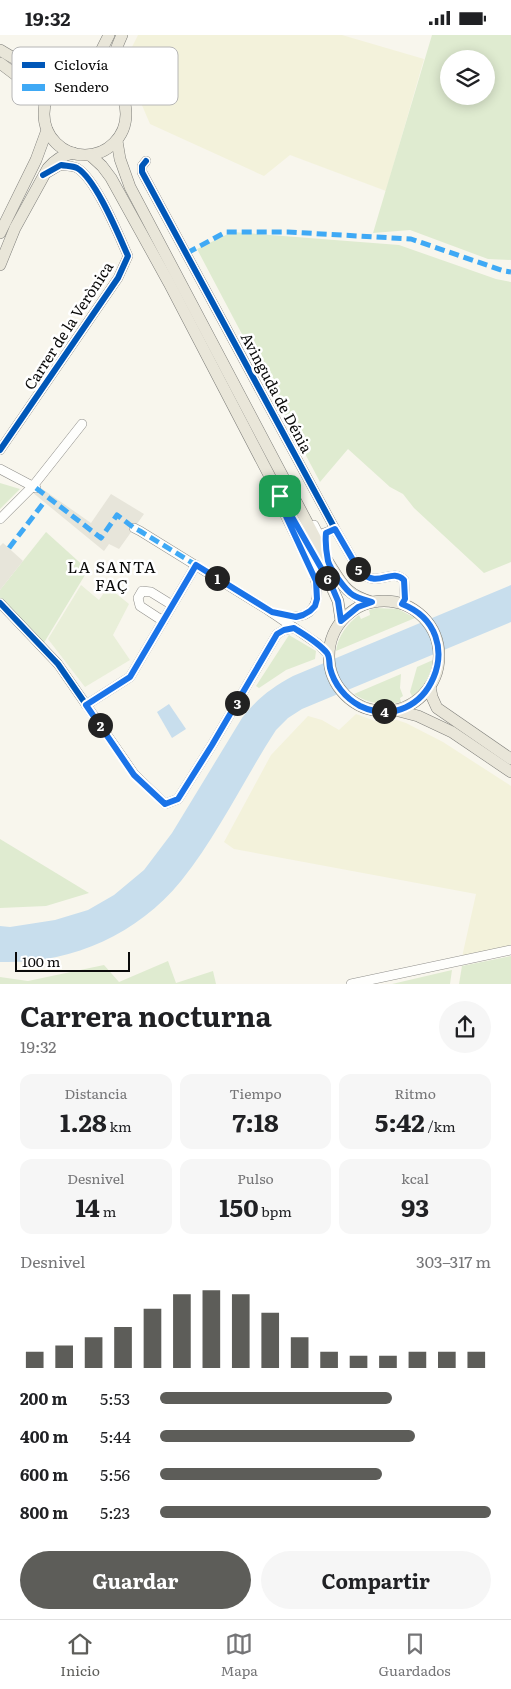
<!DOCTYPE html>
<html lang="es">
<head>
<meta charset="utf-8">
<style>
	body { margin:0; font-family:Literata,serif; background:#f6f6f6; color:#202124; height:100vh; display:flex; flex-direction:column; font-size:19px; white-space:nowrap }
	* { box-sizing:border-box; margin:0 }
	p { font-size:16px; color:#757577 }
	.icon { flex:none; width:28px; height:28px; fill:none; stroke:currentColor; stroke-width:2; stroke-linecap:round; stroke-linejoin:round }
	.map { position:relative; height:949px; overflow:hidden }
	.side { display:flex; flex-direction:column; background:#fff; flex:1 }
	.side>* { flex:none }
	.buttons { position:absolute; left:440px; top:15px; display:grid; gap:10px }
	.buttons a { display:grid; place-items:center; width:55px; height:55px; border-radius:50%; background:#fff; box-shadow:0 2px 12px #0003; font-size:25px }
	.scale { position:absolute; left:15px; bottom:12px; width:115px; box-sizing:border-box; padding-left:5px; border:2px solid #0a0a0a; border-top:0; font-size:14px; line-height:18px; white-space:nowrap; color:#0a0a0a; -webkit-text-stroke:4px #fff; paint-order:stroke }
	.pin { position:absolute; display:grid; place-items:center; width:42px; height:42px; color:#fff; margin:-21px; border-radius:10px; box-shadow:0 2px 8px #0006 }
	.km { position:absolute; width:25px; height:25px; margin:-12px; border-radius:50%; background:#222; color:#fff; font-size:14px; line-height:25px; text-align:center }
	.round { display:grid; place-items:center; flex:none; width:52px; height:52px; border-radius:26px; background:#f6f6f6 }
	.headline { display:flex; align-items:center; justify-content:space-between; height:85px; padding:0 20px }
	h1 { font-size:28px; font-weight:700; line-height:38px }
	.figures { display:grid; grid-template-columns:repeat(3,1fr); gap:8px; height:85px; padding:5px 20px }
	.figures div { display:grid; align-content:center; border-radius:12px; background:#f6f6f6; text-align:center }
	.figures b { font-size:25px; font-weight:700 }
	.figures small { font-size:14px; font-weight:400 }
	.figures p { font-size:14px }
	.chart { height:140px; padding:10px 20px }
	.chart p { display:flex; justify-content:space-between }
	.chart svg { width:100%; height:90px; margin-top:5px; stroke:#5d5d59; stroke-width:6 }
	.action { display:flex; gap:10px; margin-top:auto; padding:10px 20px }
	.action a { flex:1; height:58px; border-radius:30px; background:#5d5d59; color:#fff; font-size:20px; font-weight:700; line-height:58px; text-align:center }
	.action a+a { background:#f6f6f6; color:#202124 }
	ul { padding:0 20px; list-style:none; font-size:16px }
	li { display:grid; grid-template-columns:80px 60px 1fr; align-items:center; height:38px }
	li i { height:12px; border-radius:6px; background:#5d5d59 }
	.status { display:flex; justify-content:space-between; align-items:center; height:35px; padding:0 25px; background:#fff; direction:ltr }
	.status svg { height:14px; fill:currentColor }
	.tab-bar { display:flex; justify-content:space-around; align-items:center; height:70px; border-top:1px solid #e0e0e0; background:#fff; font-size:14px; color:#757577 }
	.tab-bar a { display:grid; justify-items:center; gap:2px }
	.tab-bar .selected { color:#5d5d59 }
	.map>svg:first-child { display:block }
	.farmland { fill:#f3f2db }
	.green { fill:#dfebd0; fill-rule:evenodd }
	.pitch { fill:#e9efd9 }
	.plaza { fill:#e7e5da }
	.water { fill:#c8deed }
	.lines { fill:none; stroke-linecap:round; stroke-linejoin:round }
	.minor-casing { stroke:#91908c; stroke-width:10 }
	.major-casing { stroke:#7e7e7a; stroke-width:12 }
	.minor { stroke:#fefefc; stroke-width:9 }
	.major { stroke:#e9e6d9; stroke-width:11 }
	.quiet { stroke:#3fa9f5; stroke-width:5; stroke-dasharray:10 5; stroke-linecap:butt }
	.cycleway-casing { stroke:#fff; stroke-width:9 }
	.cycleway { stroke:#0057b8; stroke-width:6 }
	.route-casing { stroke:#fff; stroke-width:10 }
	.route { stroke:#1a73e8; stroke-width:6 }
	.labels { text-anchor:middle; stroke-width:5; stroke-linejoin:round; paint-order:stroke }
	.street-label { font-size:15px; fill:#0a0a0a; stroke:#fff }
	.neighbourhood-label { font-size:16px; letter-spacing:1px; fill:#0a0a0a; stroke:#fff }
	.key { fill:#fff; stroke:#b6b6b6; stroke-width:1 }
	.key-label { font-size:14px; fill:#0a0a0a }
</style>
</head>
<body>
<div class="status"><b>19:32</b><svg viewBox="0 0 49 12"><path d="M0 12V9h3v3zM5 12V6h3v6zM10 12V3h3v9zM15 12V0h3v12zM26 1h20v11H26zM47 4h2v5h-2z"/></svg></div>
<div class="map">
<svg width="511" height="949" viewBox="0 0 511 949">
	<rect width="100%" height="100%" fill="#f8f6ed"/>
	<g class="farmland">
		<polygon points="138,0 342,0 424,24 386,156 290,120 264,141 150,89 124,28"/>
		<polygon points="356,679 378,687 397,685 406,688 443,707 511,751 511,911 462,922 476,859 234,814 224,807 271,720 308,681 322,685 339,695"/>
	</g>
	<g class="green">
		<path d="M432,0H511V225L488,224L410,195L373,198ZM449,24H486V61H449Z"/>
		<polygon points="232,197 399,210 496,244 511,247 511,527 484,538 414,473 403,459 390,452 348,414 320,447 197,214"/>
		<polygon points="0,448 20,454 0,474"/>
		<polygon points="46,497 88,535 42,611 0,568 0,555"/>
		<path d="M376,573L398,574L415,583L336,616C338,601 347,589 359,580L361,584L370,580L369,575Z"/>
		<polygon points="289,600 316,616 315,624 286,635 259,653 256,651"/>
		<path d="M433,625C431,640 425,652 412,661L410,657L417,632Z"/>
		<path d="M401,639L400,653L403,661L400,663L401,667C384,671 369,669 354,659Z"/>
		<polygon points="0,804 89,858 46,871 0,873"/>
		<polygon points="511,921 511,949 459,949 462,931"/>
		<polygon points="168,926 176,948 213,936 216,949 0,949 0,942 28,946 104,930 119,947"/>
		<polygon points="452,935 450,949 392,949"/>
	</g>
	<polygon class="pitch" points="81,550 99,565 108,552 129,569 113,600 130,625 85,652 48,604"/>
	<g class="plaza">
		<polygon points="38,451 91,488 111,459 144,479 119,514 109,509 104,516 32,457"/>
		<polygon points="3,508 23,526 0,555 0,511"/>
	</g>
	<g class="water">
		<path d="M511,550V587L302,674L288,683L276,695C244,744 218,800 181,846C136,901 70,929 0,927V891L10,892L55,885L88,875L114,860L144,835L172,798L242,683C258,663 271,653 293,641Z"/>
		<polygon points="169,669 186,694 172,703 157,677"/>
	</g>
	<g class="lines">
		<defs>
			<g id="minor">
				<path d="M146,126L142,131V137L335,494L360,537C379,554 391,532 404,545L405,564L402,569"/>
				<path d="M0,415L118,243L128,221C119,201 96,144 77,133C73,131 66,131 61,130L46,139"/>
				<polyline points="0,434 36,453"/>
				<polyline points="0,484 33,451 82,389"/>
				<polyline points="314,490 318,498 322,499 335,494"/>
				<polyline points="134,493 140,496 268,575 318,609 329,620"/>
				<polyline points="0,568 58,629 134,739 165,769 178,764 212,710 277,599 284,595 294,593"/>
				<path d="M277,579C312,589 324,569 313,537L284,478"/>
				<polyline points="163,586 140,571 138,563 142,556 151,557 172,570"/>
				<polyline points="86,670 130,642 196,530"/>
				<polyline points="351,949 511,915"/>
			</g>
			<g id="major">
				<path d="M0,15C23,29 38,37 65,43"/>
				<polyline points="0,28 33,53 45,69"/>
				<polyline points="87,37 99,20 109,0"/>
				<circle cx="85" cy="79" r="41"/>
				<path d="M113,48C112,26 113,20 122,0"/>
				<path d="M117,106L120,124L130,152L328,527C342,549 346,560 372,567"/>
				<polyline points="90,120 102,131 111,143 169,248 280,461 332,553 338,566 341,586"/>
				<polyline points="0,198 36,125 47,95"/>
				<path d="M0,230L15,193L48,133C55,125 62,120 73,118"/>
				<circle cx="384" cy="621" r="55"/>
				<polyline points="430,651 432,662 437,673 511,724"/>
				<polyline points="395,675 418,681 452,697 511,737"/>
			</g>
		</defs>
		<use href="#minor" class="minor-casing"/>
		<use href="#major" class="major-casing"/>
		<use href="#minor" class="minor"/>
		<use href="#major" class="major"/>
		<g class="quiet">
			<polyline points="187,218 226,197 288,197 411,204 504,236 511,237"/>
			<polyline points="36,453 101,503 117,480 134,493 140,496 196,530"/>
			<polyline points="9,513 45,466"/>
		</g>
		<defs>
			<g id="cycleway">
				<path d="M146,126L142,131V137L335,494L360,537C379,554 391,532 404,545L405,564L402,569"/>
				<path d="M0,415L118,243L128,221C119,201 96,144 77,133C73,131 66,131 61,130L43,140"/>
				<polyline points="0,568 58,629 134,739 165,769 178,764 212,710 277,599 284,595 294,593"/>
			</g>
		</defs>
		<use href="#cycleway" class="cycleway-casing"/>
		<use href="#cycleway" class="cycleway"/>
	</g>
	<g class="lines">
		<defs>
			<path id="route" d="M280,461L332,552L338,566L341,586L358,572L372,567C366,565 359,564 353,560C346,556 330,534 328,526C326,516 325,508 326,498L335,494L360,537C379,554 391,532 404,545L405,564L402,569C474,597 428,703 360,671C345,663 334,649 330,633C329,628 330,622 327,618C319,608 305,600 294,593L284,595L277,599L212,710L178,764L165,769L134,740L86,670L130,642L196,530L272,577L296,582L303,580L310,576L315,571L317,564L316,546L284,477Z"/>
		</defs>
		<use href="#route" class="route-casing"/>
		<use href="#route" class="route"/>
	</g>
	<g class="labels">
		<g class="street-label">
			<text transform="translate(69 291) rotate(-57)" y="5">Carrer de la Verònica</text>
			<text transform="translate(276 358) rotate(62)" y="5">Avinguda de Dénia</text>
		</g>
		<g class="neighbourhood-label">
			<text x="112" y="538">LA SANTA<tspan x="112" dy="18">FAÇ</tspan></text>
		</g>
	</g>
	<rect x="12" y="12" width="166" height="58" rx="8" class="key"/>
	<rect x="22" y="27" width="23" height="6" fill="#0057b8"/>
	<rect x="22" y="49" width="23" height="7" fill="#3fa9f5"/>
	<g class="key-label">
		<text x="54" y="35">Ciclovía</text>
		<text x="54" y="57">Sendero</text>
	</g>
</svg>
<div class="buttons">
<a><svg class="icon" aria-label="layers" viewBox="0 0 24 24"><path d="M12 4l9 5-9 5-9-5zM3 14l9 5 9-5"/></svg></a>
</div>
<div class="scale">100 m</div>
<div class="pin" style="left:280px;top:461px;background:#1e9e55"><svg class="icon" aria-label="arrive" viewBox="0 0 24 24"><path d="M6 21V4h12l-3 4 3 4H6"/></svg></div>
<b class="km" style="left:217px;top:543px">1</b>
<b class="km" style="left:100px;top:690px">2</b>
<b class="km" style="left:237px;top:668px">3</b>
<b class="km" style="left:384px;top:676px">4</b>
<b class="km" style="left:358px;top:534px">5</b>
<b class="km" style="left:327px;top:543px">6</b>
</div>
<section class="side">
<div class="headline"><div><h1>Carrera nocturna</h1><p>19:32</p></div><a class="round"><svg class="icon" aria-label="share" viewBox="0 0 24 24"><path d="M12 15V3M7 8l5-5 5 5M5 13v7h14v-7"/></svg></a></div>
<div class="figures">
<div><p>Distancia</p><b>1.28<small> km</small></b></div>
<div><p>Tiempo</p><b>7:18</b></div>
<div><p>Ritmo</p><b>5:42<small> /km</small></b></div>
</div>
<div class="figures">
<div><p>Desnivel</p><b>14<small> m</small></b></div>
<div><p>Pulso</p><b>150<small> bpm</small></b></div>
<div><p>kcal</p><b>93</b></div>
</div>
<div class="chart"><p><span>Desnivel</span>303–317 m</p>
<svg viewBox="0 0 160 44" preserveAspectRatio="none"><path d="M5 44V36M15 44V33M25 44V29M35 44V24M45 44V15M55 44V8M65 44V6M75 44V8M85 44V17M95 44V29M105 44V36M115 44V38M125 44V38M135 44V36M145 44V36M155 44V36"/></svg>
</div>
<ul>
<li><b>200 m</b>5:53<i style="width:70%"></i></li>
<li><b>400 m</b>5:44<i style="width:77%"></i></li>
<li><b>600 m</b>5:56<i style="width:67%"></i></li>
<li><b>800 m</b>5:23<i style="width:100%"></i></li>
</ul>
<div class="action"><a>Guardar</a><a>Compartir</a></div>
</section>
<nav class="tab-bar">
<a class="selected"><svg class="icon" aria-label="home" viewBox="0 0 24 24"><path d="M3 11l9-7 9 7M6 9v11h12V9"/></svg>Inicio</a>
<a><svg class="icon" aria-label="map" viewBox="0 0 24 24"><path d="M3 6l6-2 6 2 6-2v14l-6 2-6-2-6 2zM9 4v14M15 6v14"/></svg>Mapa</a>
<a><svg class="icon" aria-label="saved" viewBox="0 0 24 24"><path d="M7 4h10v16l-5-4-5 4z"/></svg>Guardados</a>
</nav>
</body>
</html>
